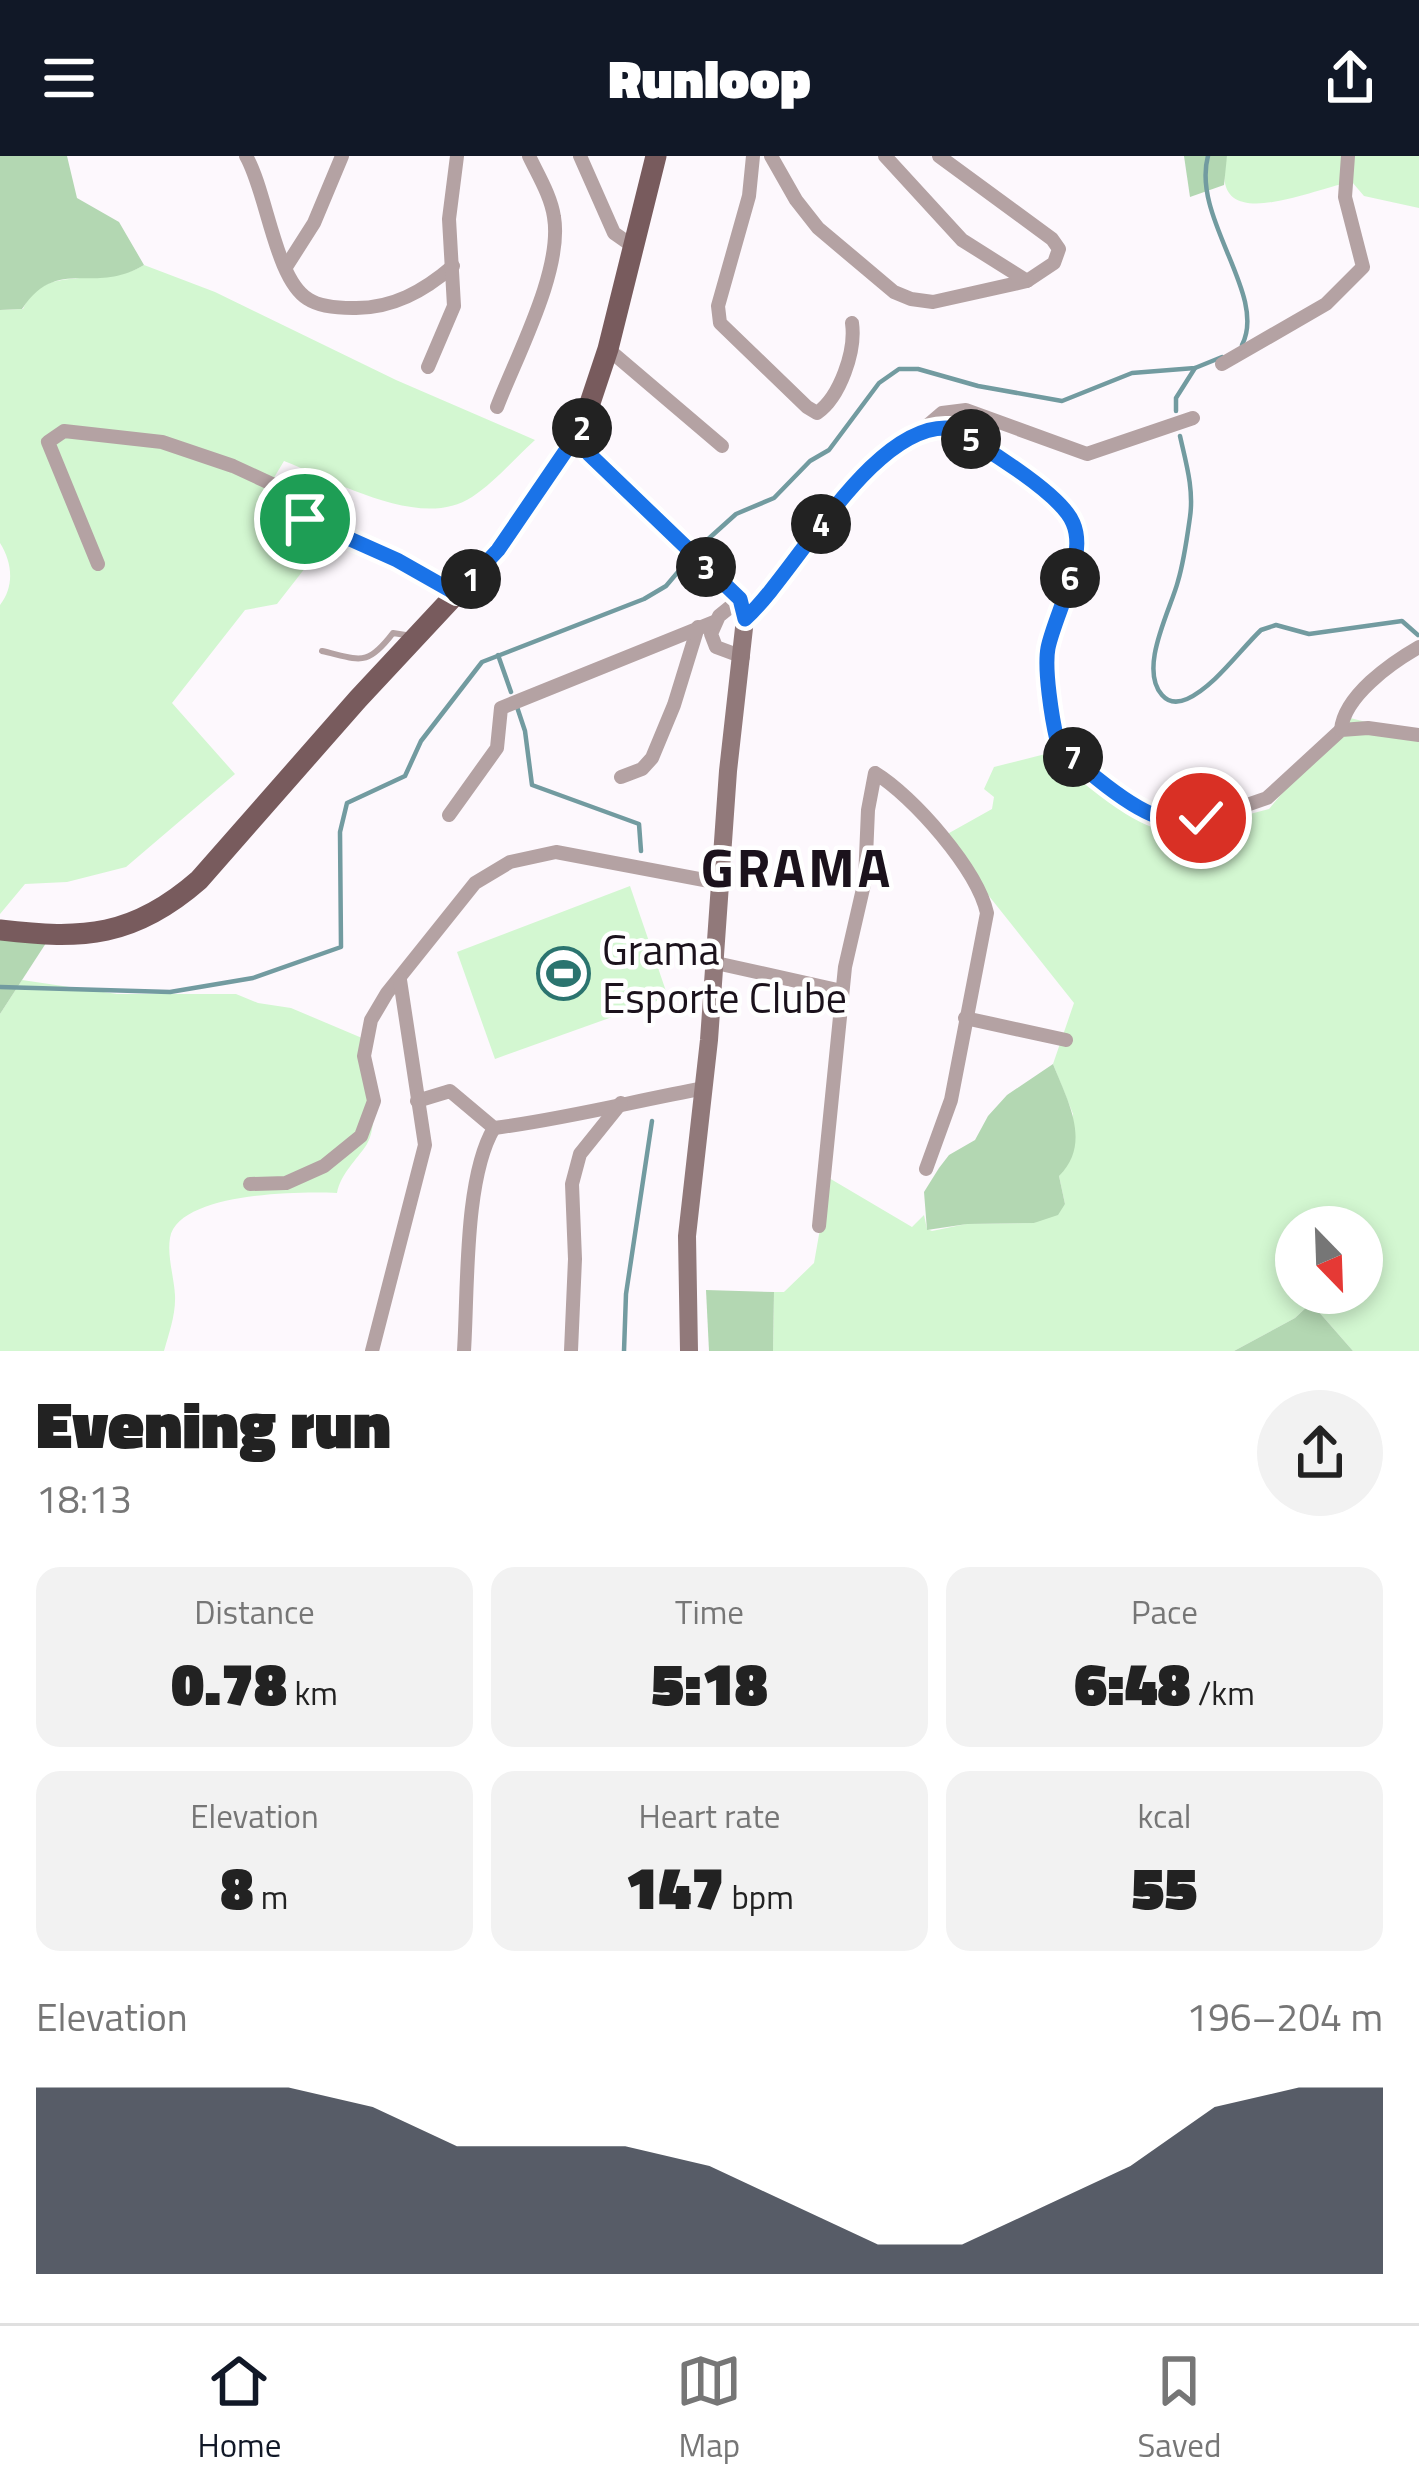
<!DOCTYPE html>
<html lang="en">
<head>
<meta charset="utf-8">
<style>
	body { margin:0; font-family:"Titillium Web",sans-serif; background:#f2f2f2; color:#222; height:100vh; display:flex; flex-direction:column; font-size:45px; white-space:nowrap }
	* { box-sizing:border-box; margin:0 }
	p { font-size:39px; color:#767676 }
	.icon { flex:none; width:66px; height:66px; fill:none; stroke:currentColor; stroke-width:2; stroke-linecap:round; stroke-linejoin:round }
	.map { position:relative; height:1195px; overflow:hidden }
	.panel { display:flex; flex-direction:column; background:#fff; flex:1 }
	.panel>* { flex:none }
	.needle { width:78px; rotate:157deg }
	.tools { position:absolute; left:1275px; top:1050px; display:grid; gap:24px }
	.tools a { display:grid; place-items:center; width:108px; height:108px; border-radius:50%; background:#fff; box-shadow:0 6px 18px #0003; font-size:60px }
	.pin { position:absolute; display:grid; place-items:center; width:102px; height:102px; color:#fff; margin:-51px; border:6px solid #fff; border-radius:50%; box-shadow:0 3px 12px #0007 }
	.km { position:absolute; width:60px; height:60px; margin:-30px; border-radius:50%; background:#222; color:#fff; font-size:33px; line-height:60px; text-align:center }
	.round { display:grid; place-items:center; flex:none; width:126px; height:126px; border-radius:63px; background:#f2f2f2 }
	.head { display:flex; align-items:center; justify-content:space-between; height:204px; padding:0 36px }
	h1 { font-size:66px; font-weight:800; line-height:90px }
	.stats { display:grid; grid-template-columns:repeat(3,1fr); gap:18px; height:204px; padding:12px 36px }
	.stats div { display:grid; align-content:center; border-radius:24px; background:#f2f2f2; text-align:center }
	.stats b { font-size:60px; font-weight:800 }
	.stats small { font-size:33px; font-weight:400 }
	.stats p { font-size:33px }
	.chart { height:336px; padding:24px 36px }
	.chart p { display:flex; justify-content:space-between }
	.chart svg { width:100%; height:216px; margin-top:12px; fill:#111827; opacity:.7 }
	header { display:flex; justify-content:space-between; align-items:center; height:156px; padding:0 36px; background:#111827; color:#fff; font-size:54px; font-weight:800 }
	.tab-bar { display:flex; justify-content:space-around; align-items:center; height:168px; border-top:3px solid #e0e0e0; background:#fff; font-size:33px; color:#767676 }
	.tab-bar a { display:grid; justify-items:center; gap:6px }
	.tab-bar .selected { color:#111827 }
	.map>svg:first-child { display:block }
	.green { fill:#d3f7d1; fill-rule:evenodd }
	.forest { fill:#b3d7b2 }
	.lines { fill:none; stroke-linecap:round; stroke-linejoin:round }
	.stream { stroke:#729ba0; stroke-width:4.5 }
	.lane { stroke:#b4a2a3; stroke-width:6 }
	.street { stroke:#b4a2a3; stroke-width:14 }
	.secondary { stroke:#91797a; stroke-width:18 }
	.primary { stroke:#785b5d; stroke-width:21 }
	.route-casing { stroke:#fff; stroke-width:24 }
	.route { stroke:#1a73e8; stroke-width:15 }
	.labels { text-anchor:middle; stroke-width:9; stroke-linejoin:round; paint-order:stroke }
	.poi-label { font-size:42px; fill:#1b121c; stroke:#fff; text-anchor:start }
	.district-label { font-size:54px; font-weight:bold; letter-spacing:3px; fill:#1b121c; stroke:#fff }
</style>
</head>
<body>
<header><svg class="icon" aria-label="menu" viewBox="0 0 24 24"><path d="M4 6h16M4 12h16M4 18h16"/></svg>Runloop<svg class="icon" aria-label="share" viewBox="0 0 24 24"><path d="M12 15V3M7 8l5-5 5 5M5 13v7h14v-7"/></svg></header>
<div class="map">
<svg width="1419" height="1195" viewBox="0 0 1419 1195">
	<rect width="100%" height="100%" fill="#fdf8fd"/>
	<g class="green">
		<path d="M1227,0H1419V52L1364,40L1352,26C1313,32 1206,84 1227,0Z"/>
		<path d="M144,109L215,136L396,224L535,284C515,302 495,326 472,341C421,375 336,325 284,305L269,330L316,398L277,448L245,454L172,547L235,618L126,711L67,726L25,728L0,758V449C15,430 12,406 0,387V154L23,153C45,104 101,135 144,109Z"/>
		<path d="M1346,561L1419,579V1195H1353L1311,1147L1295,1162L1234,1195H773L774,1136H784L814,1107L829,1022L912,1071L924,1059L927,1073L932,1075L966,1068L1034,1067L1065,1048L1059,1020L1073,958L1053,908L1074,847L942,681L992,653L994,641L984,633L994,611L1061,594L1177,670L1227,664L1269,653ZM1296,1071H1362V1137H1296Z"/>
		<polygon points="630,730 668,841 495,903 457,796"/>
		<path d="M22,824L117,838H236L258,847L291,852L362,882C366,911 382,962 367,988C356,1005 341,1017 337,1037C303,1035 178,1036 170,1082C167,1100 174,1121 175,1139C176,1158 169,1177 164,1195H0V858Z"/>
	</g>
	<g class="forest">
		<path d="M0,0H67L77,42L119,66L144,109C93,140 58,99 22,153L0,154Z"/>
		<polygon points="1184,0 1227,0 1224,29 1190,41"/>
		<polygon points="0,782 48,784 0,858"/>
		<path d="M1053,908C1068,946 1092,987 1059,1020L1065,1048L1058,1059L1034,1067L967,1068L927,1074L924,1036L939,1012L949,999L975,984L988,960L1007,939Z"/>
		<polygon points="706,1134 774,1136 773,1195 709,1195"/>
		<polygon points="1311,1147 1353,1195 1234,1195 1295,1162"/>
	</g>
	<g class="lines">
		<g class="stream">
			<path d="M1208,0C1191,62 1268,139 1242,189"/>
			<polyline points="1176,255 1176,242 1195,212"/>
			<path d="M1180,280C1186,307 1194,333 1190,361C1187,382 1184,405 1178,425C1171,453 1138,512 1162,539C1169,547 1178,547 1187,543C1215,530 1239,495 1261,474L1276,469L1309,478L1402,465L1418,479"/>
			<polyline points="696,394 736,358 774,342 810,305 829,294 879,227 899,213 918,213 978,230 1062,245 1132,217 1195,212 1222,201"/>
			<polyline points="498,499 511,536"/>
			<polyline points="517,551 525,575 532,629 639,668 641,695"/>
			<polyline points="0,831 170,836 253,822 341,791 340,676 347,647 405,620 421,585 482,506 644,443 666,430 689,403"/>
			<polyline points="624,1195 626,1138 652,965"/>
		</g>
		<path class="lane" d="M322,495C361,504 367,511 393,477L412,480"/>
		<g class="street">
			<path d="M246,0C267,36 275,123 308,143C320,151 339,152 353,152C392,153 424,135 453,110"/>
			<polyline points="580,0 614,77 634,91"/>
			<path d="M753,0L749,40L718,150L720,167L807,251L817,257C840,241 856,195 852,167"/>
			<polyline points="771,0 796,44 818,72 894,136 911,143 933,146 1027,125 1054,107 1059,93 1052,83 939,0"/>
			<polyline points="885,0 962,84 1027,125"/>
			<polyline points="286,111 314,67 342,0"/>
			<polyline points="608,193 722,290"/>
			<polyline points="1222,208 1326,148 1363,111 1345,41 1348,0"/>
			<polyline points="428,211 454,150 449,63 457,0"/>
			<path d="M497,251C516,201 563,114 554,61C551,40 538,19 529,0"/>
			<polyline points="921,275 942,257 966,254 1087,298 1193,262"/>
			<polyline points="98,408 48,286 64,275 162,286 233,310 285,334 305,363 397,404 457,438"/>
			<polyline points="740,443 719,460 711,478 716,491 743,501"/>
			<polyline points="745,463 773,435 846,337 875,308 913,282 939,271 949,272 976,286 1045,336 1073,366 1076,379 1073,409 1048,495 1056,581 1075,603 1150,658 1172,664 1209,662 1267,642 1341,574 1368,572 1419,579"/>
			<path d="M1341,574C1344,540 1391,507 1419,491"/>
			<polyline points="621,621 642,613 652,602 674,549 698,471"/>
			<polyline points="449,659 497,592 501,552 714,466"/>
			<polyline points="716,807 842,835"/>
			<polyline points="965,862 1066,884"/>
			<path d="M417,945L450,935L494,972C565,963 634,945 705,932"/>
			<polyline points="250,1028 286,1027 324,1010 361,980 374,945 364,900 371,864 387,837 475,727 510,706 556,696 720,727"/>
			<path d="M819,1070L845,811L865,724L868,654L875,617C913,640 977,713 987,757L951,944L926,1013"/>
			<polyline points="372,1195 425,989 400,824"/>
			<path d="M464,1195C468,1134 464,1022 494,972"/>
			<polyline points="571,1195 575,1103 572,1028 580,998 621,947"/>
		</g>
		<polyline class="secondary" points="582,271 589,298 740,443 745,463 728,615 709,884 687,1080 689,1195"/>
		<path class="primary" d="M0,774C83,784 134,781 199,724L358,543L498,393L582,271L608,193L656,0"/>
	</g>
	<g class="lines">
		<defs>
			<path id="route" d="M305,363L397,404L457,438L498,394L582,271L589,298L740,443L745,463C796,417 872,267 949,272C978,287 1061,337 1073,367C1088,401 1055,458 1048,492C1044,513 1052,563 1057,584C1077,609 1133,655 1163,662C1176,666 1188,663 1201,662"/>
		</defs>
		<use href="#route" class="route-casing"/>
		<use href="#route" class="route"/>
	</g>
	<defs>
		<symbol id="stadium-ring" viewBox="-11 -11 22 22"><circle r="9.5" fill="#fff" stroke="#2b746f" stroke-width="1.5"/><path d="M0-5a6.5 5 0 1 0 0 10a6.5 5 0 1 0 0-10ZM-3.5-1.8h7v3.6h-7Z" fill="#2b746f"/></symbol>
	</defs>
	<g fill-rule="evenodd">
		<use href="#stadium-ring" x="534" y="788" width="59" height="59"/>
	</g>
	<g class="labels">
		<g class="poi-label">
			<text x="602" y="809">Grama<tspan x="602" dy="48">Esporte Clube</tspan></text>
		</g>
		<g class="district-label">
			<text x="797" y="731">GRAMA</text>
		</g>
	</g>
</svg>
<div class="tools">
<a><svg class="needle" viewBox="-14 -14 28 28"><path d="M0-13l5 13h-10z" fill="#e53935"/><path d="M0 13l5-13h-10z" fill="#767676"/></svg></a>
</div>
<div class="pin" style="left:305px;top:363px;background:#1e9e55"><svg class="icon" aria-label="arrive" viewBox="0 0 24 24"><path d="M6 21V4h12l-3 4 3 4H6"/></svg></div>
<div class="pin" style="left:1201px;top:662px;background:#d93025"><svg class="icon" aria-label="check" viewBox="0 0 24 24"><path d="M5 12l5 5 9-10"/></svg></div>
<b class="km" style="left:471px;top:423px">1</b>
<b class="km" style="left:582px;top:272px">2</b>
<b class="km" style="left:706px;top:411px">3</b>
<b class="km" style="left:821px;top:368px">4</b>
<b class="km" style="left:971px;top:283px">5</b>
<b class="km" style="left:1070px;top:422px">6</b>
<b class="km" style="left:1073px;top:601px">7</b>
</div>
<section class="panel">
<div class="head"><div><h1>Evening run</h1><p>18:13</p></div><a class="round"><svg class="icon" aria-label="share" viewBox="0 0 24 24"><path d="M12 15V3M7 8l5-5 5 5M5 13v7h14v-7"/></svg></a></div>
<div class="stats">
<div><p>Distance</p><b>0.78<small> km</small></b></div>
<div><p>Time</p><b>5:18</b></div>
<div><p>Pace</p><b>6:48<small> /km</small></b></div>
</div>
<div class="stats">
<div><p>Elevation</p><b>8<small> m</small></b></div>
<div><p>Heart rate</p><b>147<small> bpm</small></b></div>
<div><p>kcal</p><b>55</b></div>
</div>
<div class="chart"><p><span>Elevation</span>196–204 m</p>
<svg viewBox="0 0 160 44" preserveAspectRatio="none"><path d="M0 44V6L10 6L20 6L30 6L40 10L50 18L60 18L70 18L80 22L90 30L100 38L110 38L120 30L130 22L140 10L150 6L160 6V44z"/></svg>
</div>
</section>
<nav class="tab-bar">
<a class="selected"><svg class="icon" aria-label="home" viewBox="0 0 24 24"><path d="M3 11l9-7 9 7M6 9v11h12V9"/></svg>Home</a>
<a><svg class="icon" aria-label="map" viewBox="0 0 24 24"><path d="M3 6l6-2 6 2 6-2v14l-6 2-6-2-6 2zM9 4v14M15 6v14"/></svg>Map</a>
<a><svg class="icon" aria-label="saved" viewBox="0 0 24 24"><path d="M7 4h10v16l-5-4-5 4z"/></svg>Saved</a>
</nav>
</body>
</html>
